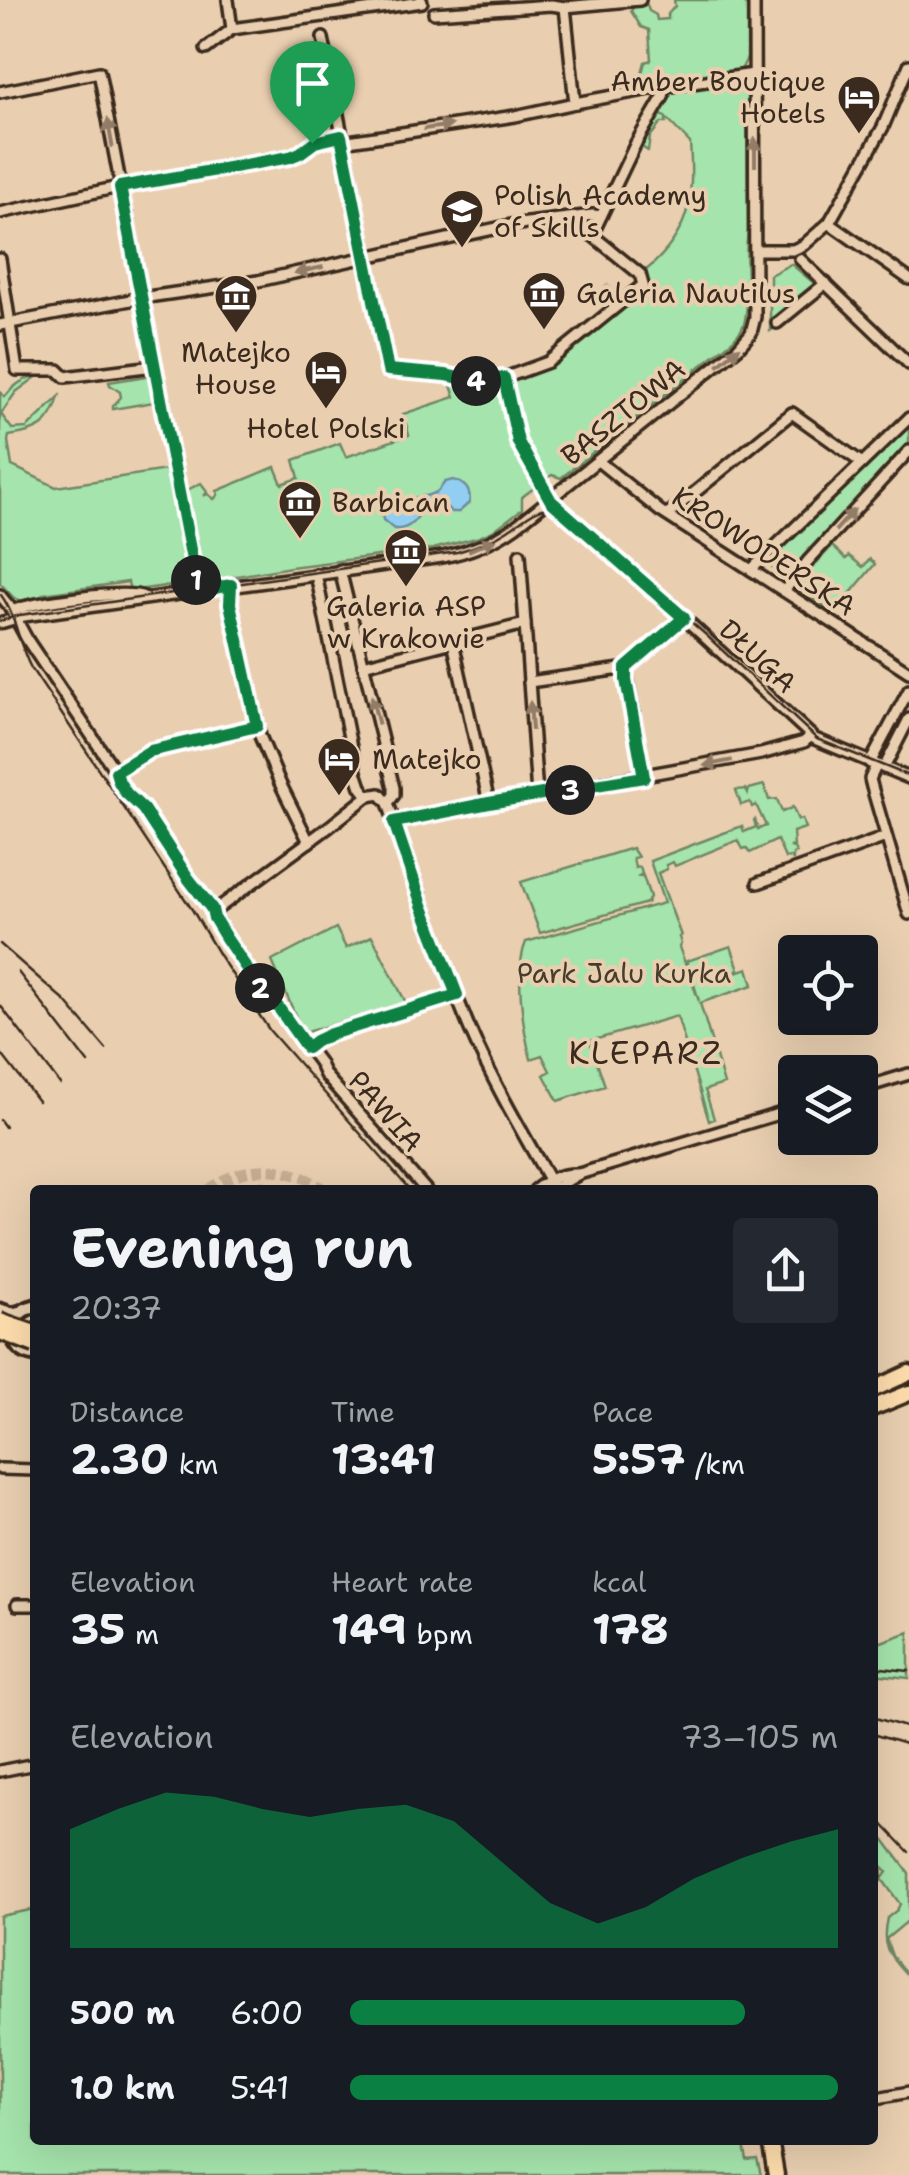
<!DOCTYPE html>
<html lang="en">
<head>
<meta charset="utf-8">
<style>
	body { margin:0; font-family:"Shantell Sans",sans-serif; background:#242831; color:#f1f3f6; height:100vh; display:flex; flex-direction:column; font-size:38px; white-space:nowrap }
	* { box-sizing:border-box; margin:0 }
	p { font-size:32px; color:#9ea1a6 }
	.icon { flex:none; width:55px; height:55px; fill:none; stroke:currentColor; stroke-width:2; stroke-linecap:round; stroke-linejoin:round }
	.map { position:relative; flex:1; overflow:hidden }
	.side { position:absolute; left:30px; top:1185px; width:848px; height:960px; display:flex; flex-direction:column; background:#171b24; border-radius:10px; box-shadow:0 10px 40px #0002 }
	.side>* { flex:none }
	.fabs { position:absolute; left:778px; top:935px; display:grid; gap:20px }
	.fabs a { display:grid; place-items:center; width:100px; height:100px; border-radius:10px; background:#171b24; box-shadow:0 10px 40px #0002; font-size:50px }
	.pin { position:absolute; display:grid; place-items:center; width:85px; height:85px; color:#fff; margin:-102px -42px; border-radius:50% 50% 50% 0; rotate:-45deg; box-shadow:0 0 10px #0007 }
	.pin .icon { rotate:45deg }
	.km { position:absolute; width:50px; height:50px; margin:-25px; border-radius:50%; background:#222; color:#fff; font-size:28px; line-height:50px; text-align:center }
	.round { display:grid; place-items:center; flex:none; width:105px; height:105px; border-radius:10px; background:#242831 }
	.overview { display:flex; align-items:center; justify-content:space-between; height:170px; padding:0 40px }
	h1 { font-size:55px; font-weight:700; line-height:75px }
	.figures { display:grid; grid-template-columns:repeat(3,1fr); gap:15px; height:170px; padding:10px 40px }
	.figures div { display:grid; align-content:center }
	.figures b { font-size:42px; font-weight:700 }
	.figures small { font-size:28px; font-weight:400 }
	.figures p { font-size:28px }
	.chart { height:280px; padding:20px 40px }
	.chart p { display:flex; justify-content:space-between }
	.chart svg { width:100%; height:180px; margin-top:10px; fill:#0b8043; opacity:.7 }
	ul { padding:0 40px; list-style:none; font-size:32px }
	li { display:grid; grid-template-columns:160px 120px 1fr; align-items:center; height:75px }
	li i { height:25px; border-radius:12px; background:#0b8043 }
	.map>svg:first-child { display:block }
	.green { fill:#a5e4ac; stroke:#708765; stroke-width:2.5 }
	.water { fill:#91cef1; stroke:#6f8c9d; stroke-width:2.5 }
	.lines { fill:none; stroke-linecap:round; stroke-linejoin:round }
	.street-tunnel { stroke:#c6ae93; stroke-width:9; stroke-dasharray:9 4.5; stroke-linecap:butt }
	.secondary-tunnel { stroke:#c6ae93; stroke-width:11; stroke-dasharray:11 5.5; stroke-linecap:butt }
	.street-casing { stroke:#3b2a1e; stroke-width:16 }
	.secondary-casing { stroke:#3b2a1e; stroke-width:19 }
	.primary-casing { stroke:#3b2a1e; stroke-width:21 }
	.street { stroke:#e9cfb0; stroke-width:9 }
	.secondary { stroke:#e9cfb0; stroke-width:11 }
	.primary { stroke:#fddcac; stroke-width:14 }
	.tram { stroke:#3b2a1e; stroke-width:2.5 }
	.rail { stroke:#3b2a1e; stroke-width:2.5 }
	.primary-bridge-casing { stroke:#3b2a1e; stroke-width:21; stroke-linecap:butt }
	.primary-bridge { stroke:#fddcac; stroke-width:14 }
	.oneway { fill:#927c67 }
	.route-casing { stroke:#fff; stroke-width:20 }
	.route { stroke:#0b8043; stroke-width:12 }
	.labels { text-anchor:middle; stroke-width:8; stroke-linejoin:round; paint-order:stroke }
	.poi-label { font-size:28px; fill:#3b2a1e; stroke:#e9cfb0; text-anchor:start }
	.street-label { font-size:28px; fill:#3b2a1e; stroke:#e9cfb0 }
	.park-label { font-size:28px; fill:#463d2c; stroke:#e9cfb0 }
	.quarter-label { font-size:32px; letter-spacing:2.5px; fill:#3b2a1e; stroke:#e9cfb0 }
</style>
</head>
<body>
<div class="map">
<svg width="909" height="2175" viewBox="0 0 909 2175">
	<rect width="100%" height="100%" fill="#e9cfb0"/>
	<filter id="ink" filterUnits="userSpaceOnUse"><feTurbulence type="fractalNoise" baseFrequency=".01" numOctaves="2"/><feDisplacementMap in="SourceGraphic" scale="20" xChannelSelector="R" yChannelSelector="G"/><feConvolveMatrix kernelMatrix="1 2 1 2 8 2 1 2 1" color-interpolation-filters="sRGB"/></filter>
	<g filter="url(#ink)">
		<g class="green">
			<path d="M674,0H741L747,6V58L741,70L742,83L747,91L748,231C743,260 751,292 745,320C744,328 739,334 733,340L561,478L552,475L522,497V509L493,531L480,537L433,549L291,567L207,581L203,579L186,583L130,591L128,582L43,594V598L28,600L27,603L14,598L0,583V392L5,397C15,384 23,379 39,375L16,392L1,414L12,429L27,428L59,397C51,426 37,432 9,436L8,441L12,466L56,487L166,470L169,473L173,492L189,489L201,483L207,491L205,495L208,494L214,499L218,495L217,491L275,467L282,484L299,478L294,460L340,443L346,457L409,435L403,414L455,397L448,377L496,382L502,384L514,381L556,361L647,288L644,272C690,234 694,200 690,143L666,118V123H661L650,137L648,151L642,147L660,115L663,116L660,112L666,103L662,83L644,86L639,84L645,62L651,60L649,30L641,27L631,11L634,6L647,5L649,11L656,15L657,20L668,19V14L675,6Z"/>
			<polygon points="791,264 815,284 773,319 778,326 770,331 770,275"/>
			<polygon points="146,376 151,379 154,402 113,409 113,406 121,397 120,392 110,385 109,382"/>
			<polygon points="909,422 909,446 803,562 788,577 782,576 768,564 784,545 836,493 839,495 839,491"/>
			<polygon points="832,546 846,559 849,556 863,567 870,559 875,564 834,613 795,587"/>
			<path d="M764,785L769,800L777,799L782,812L792,808V806L798,820L802,819L805,828L793,832L794,846L790,847L794,848L796,852L793,854V861L791,857L785,858L777,840L750,853L746,848L743,849L738,840L675,866L673,862L666,865L667,869L658,873L681,936L679,937L681,944L679,947L699,1001L687,961L731,946L739,969L721,977L748,968L753,985L700,1003L724,1084L705,1090L714,1119L709,1121L677,1016L590,1041L605,1086L558,1101L544,1075L550,1071L542,1055L531,1059C523,1029 514,970 526,942L664,903L650,861L742,826L744,832L756,827L754,820L755,819L758,829L766,826L756,805L752,807L750,802L741,805L736,790L746,789L748,793L749,789Z"/>
			<polygon points="632,848 638,857 633,858 635,868 640,867 642,874 637,877 643,876 650,897 647,903 540,933 521,882"/>
			<polygon points="336,928 346,948 372,936 406,1003 303,1033 272,961"/>
			<polygon points="909,1632 909,1678 873,1674 873,1645"/>
			<path d="M873,1825L909,1873V1920L886,1939L892,1956L909,1977C889,1955 880,1948 887,1918L897,1910L900,1904L882,1879L887,1872L873,1855Z"/>
			<polygon points="35,1909 35,2140 743,2140 747,2160 757,2159 761,2175 0,2175 0,1916"/>
		</g>
		<path class="water" d="M453,480C465,483 472,491 469,503L459,512H451L443,503L436,500C418,507 417,531 394,529L383,520L382,507L388,499L405,501L429,495L437,492L445,482Z"/>
		<g class="lines">
			<polyline class="street-tunnel" points="604,286 616,299"/>
			<g class="secondary-tunnel">
				<path d="M208,1190C246,1162 288,1164 325,1190"/>
				<polyline points="241,1190 263,1186 286,1190"/>
			</g>
			<defs>
				<g id="street">
					<polyline points="228,0 232,29 422,2 421,0"/>
					<polyline points="565,7 575,103 651,89 754,74"/>
					<polyline points="434,13 551,5 565,7 640,0"/>
					<polyline points="323,38 388,370 445,375 477,382 504,378 548,362 643,285 640,274 592,235 547,222"/>
					<polyline points="206,49 232,29"/>
					<polyline points="0,92 99,72 198,591"/>
					<polyline points="342,142 515,116 575,103"/>
					<polyline points="0,213 114,188 290,157 299,154 315,142 341,136"/>
					<polyline points="829,223 909,279"/>
					<polyline points="592,235 636,143 663,97 665,87"/>
					<polyline points="756,250 793,250 804,245 829,223 883,127 909,65"/>
					<polyline points="0,259 17,370 58,370 65,377 154,366"/>
					<polyline points="800,259 909,364"/>
					<polyline points="777,323 826,283"/>
					<polyline points="0,325 141,298 258,281 511,225 593,215 601,216"/>
					<polyline points="504,378 518,442 551,501 684,618 815,739 909,778"/>
					<polyline points="598,461 660,511 909,672"/>
					<polyline points="667,515 792,413 862,463"/>
					<polyline points="520,554 525,624"/>
					<polyline points="340,570 394,788 394,795 388,803"/>
					<polyline points="751,570 909,418"/>
					<polyline points="316,574 356,772 361,787 368,796"/>
					<polyline points="231,585 230,604 260,736 280,783 309,842"/>
					<polyline points="784,591 808,561 909,451"/>
					<polyline points="0,595 9,606 28,641 116,772 119,782 129,797 143,809 188,878 207,901 226,938 251,975 267,998 278,1007 319,1062 325,1075 426,1190"/>
					<path d="M12,611C30,602 127,589 144,597"/>
					<path d="M0,623L24,616L442,557C469,552 494,542 516,526L738,348L751,333L755,317L754,0"/>
					<polyline points="363,665 453,642"/>
					<polyline points="626,669 644,777"/>
					<polyline points="529,682 628,668 684,618"/>
					<polyline points="870,763 909,690"/>
					<polyline points="876,766 870,779 872,787 909,914"/>
					<polyline points="884,768 909,719"/>
					<polyline points="116,772 150,751 257,726"/>
					<path d="M368,796L380,794L388,803C413,878 439,954 469,1027C493,1083 525,1137 555,1190"/>
					<polyline points="489,803 453,642 525,624 537,795"/>
					<polyline points="394,823 489,803 761,754 804,742 811,736"/>
					<polyline points="758,883 886,837"/>
					<polyline points="214,917 217,909 329,827 368,796"/>
					<polyline points="307,1048 316,1041 331,1034 457,995"/>
					<polyline points="860,1089 909,1074"/>
					<path d="M535,1190C549,1179 561,1173 579,1174L795,1109"/>
					<polyline points="552,1190 579,1174"/>
					<polyline points="0,1469 35,1470"/>
					<polyline points="17,1605 35,1605"/>
					<polyline points="0,1771 35,1764"/>
					<polyline points="872,2099 909,2092"/>
				</g>
				<g id="secondary">
					<path d="M35,1306C22,1309 13,1316 11,1330C13,1344 21,1353 35,1355"/>
					<polyline points="0,1310 12,1314 21,1312"/>
				</g>
				<g id="primary">
					<polyline points="872,1390 909,1373"/>
					<polyline points="872,1408 909,1393"/>
					<polyline points="872,1866 872,1877"/>
					<polyline points="770,2140 776,2175"/>
				</g>
			</defs>
			<use href="#street" class="street-casing"/>
			<use href="#secondary" class="secondary-casing"/>
			<use href="#primary" class="primary-casing"/>
			<use href="#street" class="street"/>
			<use href="#secondary" class="secondary"/>
			<use href="#primary" class="primary"/>
			<g class="tram">
				<path d="M1,595C17,617 18,644 31,668L193,911L219,955L270,1031L410,1190"/>
				<path d="M0,621L20,615L457,552C475,547 493,540 508,530C543,506 546,497 583,527L706,635L817,739L909,776"/>
				<polyline points="872,1667 909,1671"/>
			</g>
			<g class="rail">
				<polyline points="0,944 66,1002 106,1049"/>
				<polyline points="18,972 88,1063"/>
				<polyline points="0,1005 60,1084"/>
				<polyline points="0,1052 38,1101"/>
				<polyline points="0,1120 5,1127"/>
				<polyline points="872,1717 909,1728"/>
				<polyline points="872,1734 909,1745"/>
				<polyline points="872,1813 909,1852"/>
			</g>
			<defs>
				<g id="primary-bridge">
					<polyline points="0,1321 35,1333"/>
					<polyline points="0,1332 35,1345"/>
				</g>
			</defs>
			<use href="#primary-bridge" class="primary-bridge-casing"/>
			<use href="#primary-bridge" class="primary-bridge"/>
		</g>
		<defs><path id="oneway-solid" d="M-6-.8H1V-3.2L6.5 0L1 3.2V.8H-6Z" transform="scale(2.5)"/></defs>
		<g class="oneway">
			<use href="#oneway-solid" transform="translate(438 127) rotate(-8)"/>
			<use href="#oneway-solid" transform="translate(110 133) rotate(-100)"/>
			<use href="#oneway-solid" transform="translate(755 152) rotate(-90)"/>
			<use href="#oneway-solid" transform="translate(309 270) rotate(168)"/>
			<use href="#oneway-solid" transform="translate(729 356) rotate(-39)"/>
			<use href="#oneway-solid" transform="translate(845 520) rotate(-48)"/>
			<use href="#oneway-solid" transform="translate(482 545) rotate(-23)"/>
			<use href="#oneway-solid" transform="translate(375 710) rotate(-104)"/>
			<use href="#oneway-solid" transform="translate(531 716) rotate(-94)"/>
			<use href="#oneway-solid" transform="translate(718 763) rotate(169)"/>
		</g>
	</g>
	<g class="lines" filter="url(#ink)">
		<defs>
			<polygon id="route" points="341,136 388,370 446,375 477,382 504,378 518,442 551,501 684,618 626,668 626,680 644,777 489,803 394,822 422,905 457,995 331,1034 316,1041 307,1048 278,1007 267,998 251,975 226,938 214,918 212,909 188,878 143,809 126,793 119,782 116,772 150,751 257,726 230,604 231,585 198,591 120,187 290,157 300,153 315,142"/>
		</defs>
		<use href="#route" class="route-casing"/>
		<use href="#route" class="route"/>
	</g>
	<defs>
		<symbol id="hotel-pin" viewBox="-11 -11 22 30"><path d="M0 17L-7.5 6A9.5 9.5 0 1 1 7.5 6Z" fill="#3b2a1e" stroke="#e9cfb0"/><path d="M-6-4.5h1.5V1H6V5H4.5V3h-9V5H-6ZM-4 0a1.8 1.8 0 1 1 3.6 0ZM.5 0V-2.5h3Q6-2.5 6 0Z" fill="#fff"/></symbol>
		<symbol id="university-pin" viewBox="-11 -11 22 30"><path d="M0 17L-7.5 6A9.5 9.5 0 1 1 7.5 6Z" fill="#3b2a1e" stroke="#e9cfb0"/><path d="M0-5L7-2L0 1L-7-2ZM-4 1L0 2.5L4 1V4Q0 6-4 4Z" fill="#fff"/></symbol>
		<symbol id="museum-pin" viewBox="-11 -11 22 30"><path d="M0 17L-7.5 6A9.5 9.5 0 1 1 7.5 6Z" fill="#3b2a1e" stroke="#e9cfb0"/><path d="M0-6L6-3V-2H-6V-3ZM-5-1h2V3h-2ZM-1-1h2V3h-2ZM3-1h2V3H3ZM-6 4H6V6H-6Z" fill="#fff"/></symbol>
	</defs>
	<g fill-rule="evenodd">
		<use href="#hotel-pin" x="834" y="72" width="50" height="68"/>
		<use href="#university-pin" x="437" y="186" width="50" height="68"/>
		<use href="#museum-pin" x="519" y="268" width="50" height="68"/>
		<use href="#museum-pin" x="211" y="271" width="50" height="68"/>
		<use href="#hotel-pin" x="301" y="347" width="50" height="68"/>
		<use href="#museum-pin" x="275" y="477" width="50" height="68"/>
		<use href="#museum-pin" x="381" y="525" width="50" height="68"/>
		<use href="#hotel-pin" x="314" y="734" width="50" height="68"/>
	</g>
	<g class="labels">
		<g class="poi-label">
			<text x="826" y="91" text-anchor="end">Amber Boutique<tspan x="826" dy="32">Hotels</tspan></text>
			<text x="494" y="205">Polish Academy<tspan x="494" dy="32">of Skills</tspan></text>
			<text x="576" y="303">Galeria Nautilus</text>
			<text x="236" y="362" text-anchor="middle">Matejko<tspan x="236" dy="32">House</tspan></text>
			<text x="326" y="438" text-anchor="middle">Hotel Polski</text>
			<text x="332" y="512">Barbican</text>
			<text x="406" y="616" text-anchor="middle">Galeria ASP<tspan x="406" dy="32">w Krakowie</tspan></text>
			<text x="372" y="769">Matejko</text>
		</g>
		<g class="street-label">
			<text transform="translate(623 412) rotate(-39)" y="10">BASZTOWA</text>
			<text transform="translate(764 551) rotate(33)" y="10">KROWODERSKA</text>
			<text transform="translate(758 656) rotate(43)" y="10">DŁUGA</text>
			<text transform="translate(386 1111) rotate(49)" y="10">PAWIA</text>
		</g>
		<g class="park-label">
			<text x="624" y="983">Park Jalu Kurka</text>
		</g>
		<g class="quarter-label">
			<text x="646" y="1064">KLEPARZ</text>
		</g>
	</g>
</svg>
<div class="fabs">
<a><svg class="icon" aria-label="locate" viewBox="0 0 24 24"><circle cx="12" cy="12" r="6"/><path d="M12 2v4M12 18v4M2 12h4M18 12h4"/></svg></a>
<a><svg class="icon" aria-label="layers" viewBox="0 0 24 24"><path d="M12 4l9 5-9 5-9-5zM3 14l9 5 9-5"/></svg></a>
</div>
<div class="pin" style="left:312px;top:143px;background:#1e9e55"><svg class="icon" aria-label="arrive" viewBox="0 0 24 24"><path d="M6 21V4h12l-3 4 3 4H6"/></svg></div>
<b class="km" style="left:196px;top:580px">1</b>
<b class="km" style="left:260px;top:988px">2</b>
<b class="km" style="left:570px;top:790px">3</b>
<b class="km" style="left:476px;top:381px">4</b>
<section class="side">
<div class="overview"><div><h1>Evening run</h1><p>20:37</p></div><a class="round"><svg class="icon" aria-label="share" viewBox="0 0 24 24"><path d="M12 15V3M7 8l5-5 5 5M5 13v7h14v-7"/></svg></a></div>
<div class="figures">
<div><p>Distance</p><b>2.30<small> km</small></b></div>
<div><p>Time</p><b>13:41</b></div>
<div><p>Pace</p><b>5:57<small> /km</small></b></div>
</div>
<div class="figures">
<div><p>Elevation</p><b>35<small> m</small></b></div>
<div><p>Heart rate</p><b>149<small> bpm</small></b></div>
<div><p>kcal</p><b>178</b></div>
</div>
<div class="chart"><p><span>Elevation</span>73–105 m</p>
<svg viewBox="0 0 160 44" preserveAspectRatio="none"><path d="M0 44V15L10 10L20 6L30 7L40 10L50 12L60 10L70 9L80 13L90 23L100 33L110 38L120 34L130 27L140 22L150 18L160 15V44z"/></svg>
</div>
<ul>
<li><b>500 m</b>6:00<i style="width:81%"></i></li>
<li><b>1.0 km</b>5:41<i style="width:100%"></i></li>
</ul>
</section>
</div>
</body>
</html>
